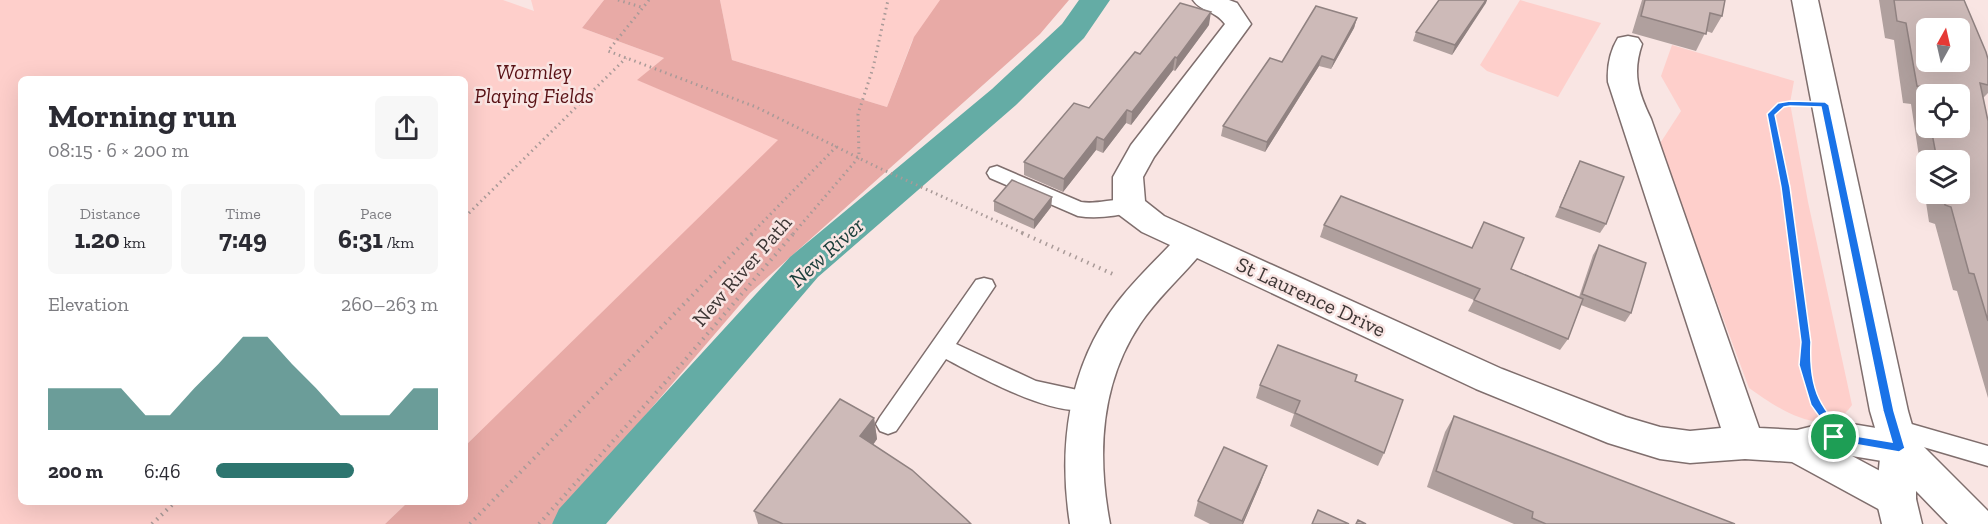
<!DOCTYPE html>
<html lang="en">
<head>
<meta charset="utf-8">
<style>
	body { margin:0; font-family:"Zilla Slab",serif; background:#f7f7f7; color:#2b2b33; height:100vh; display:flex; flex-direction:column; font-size:22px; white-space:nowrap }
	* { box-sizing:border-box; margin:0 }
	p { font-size:20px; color:#7c7c81 }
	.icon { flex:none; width:33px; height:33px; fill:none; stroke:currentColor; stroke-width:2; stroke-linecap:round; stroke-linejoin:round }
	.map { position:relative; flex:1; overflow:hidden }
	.side { position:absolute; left:18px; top:76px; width:450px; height:429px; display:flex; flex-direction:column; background:#fff; border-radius:9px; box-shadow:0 6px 24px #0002 }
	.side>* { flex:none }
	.needle { width:39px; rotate:8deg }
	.fabs { position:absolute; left:1916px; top:18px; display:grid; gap:12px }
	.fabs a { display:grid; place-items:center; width:54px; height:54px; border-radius:9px; background:#fff; box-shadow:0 6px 24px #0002; font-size:30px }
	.pin { position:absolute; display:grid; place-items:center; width:51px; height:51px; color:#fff; margin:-26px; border:3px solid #fff; border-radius:50%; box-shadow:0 2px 6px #0007 }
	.round { display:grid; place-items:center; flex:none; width:63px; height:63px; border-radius:9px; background:#f7f7f7 }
	.summary { display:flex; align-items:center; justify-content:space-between; height:102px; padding:0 30px }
	h1 { font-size:33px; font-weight:700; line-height:45px }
	.metrics { display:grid; grid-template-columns:repeat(3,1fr); gap:9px; height:102px; padding:6px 30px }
	.metrics div { display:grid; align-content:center; border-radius:9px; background:#f7f7f7; text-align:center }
	.metrics b { font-size:26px; font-weight:700 }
	.metrics small { font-size:16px; font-weight:400 }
	.metrics p { font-size:16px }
	.chart { height:168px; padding:12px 30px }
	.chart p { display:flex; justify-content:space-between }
	.chart svg { width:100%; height:108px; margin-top:6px; fill:#2d756f; opacity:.7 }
	ul { padding:0 30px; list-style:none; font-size:20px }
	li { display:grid; grid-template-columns:96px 72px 1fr; align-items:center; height:45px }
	li i { height:15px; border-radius:8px; background:#2d756f }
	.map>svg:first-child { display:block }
	.green { fill:#fecfcb }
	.forest { fill:#e8aaa6 }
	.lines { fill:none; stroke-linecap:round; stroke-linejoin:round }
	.canal { fill:#64aca5; fill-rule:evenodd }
	.lane-casing { stroke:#7f6e6d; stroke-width:3 }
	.street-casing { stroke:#7f6e6d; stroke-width:3 }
	.primary-casing { stroke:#7f6e6d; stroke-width:3 }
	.path-far1 { stroke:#a99a98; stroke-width:3; stroke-dasharray:1.5 4; stroke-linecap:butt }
	.path { stroke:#a99a98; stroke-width:4; stroke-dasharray:1.5 5; stroke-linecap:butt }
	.lane { fill:#fff; fill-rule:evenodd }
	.street { fill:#fff; fill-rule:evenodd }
	.primary { fill:#fff; fill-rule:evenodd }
	.wall { fill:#b0a09e; fill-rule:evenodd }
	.shaded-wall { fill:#908281 }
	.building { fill:#cdbab8; stroke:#908281; stroke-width:1.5; fill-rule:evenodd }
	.route { fill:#1a73e8; stroke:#fff; stroke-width:1.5; fill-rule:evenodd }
	.labels { text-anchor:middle; stroke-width:5; stroke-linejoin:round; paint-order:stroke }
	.park-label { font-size:21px; font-style:italic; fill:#591115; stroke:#f9e5e3 }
	.street-label { font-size:21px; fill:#3f3736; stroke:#f9e5e3 }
	.water-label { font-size:22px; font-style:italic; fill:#193d39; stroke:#f9e5e3 }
</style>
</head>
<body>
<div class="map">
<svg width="1988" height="524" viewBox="0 0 1988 524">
	<rect width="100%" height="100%" fill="#f9e5e3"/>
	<g class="green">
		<polygon points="0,0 503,0 534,11 531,0 604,0 582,28 664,58 638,80 779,140 465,446 465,80 21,80 21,502 407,503 385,524 0,524"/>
		<polygon points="720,0 941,0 912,41 887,107 732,60"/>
		<polygon points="1520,0 1601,23 1558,97 1487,71 1480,65"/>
		<path d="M1672,45L1794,81L1790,103L1808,202L1852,405C1826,443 1776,407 1749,388L1659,145L1681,111L1661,76Z"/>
	</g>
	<polygon class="forest" points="604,0 720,0 732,60 887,107 914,37 940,0 1069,0 1040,34 750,293 552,524 385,524 407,503 465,502 465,446 778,140 637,80 664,58 582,28"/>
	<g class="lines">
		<polygon class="canal" points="1079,0 1110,0 1084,38 1016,105 818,277 606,524 552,524 559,509 790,257 992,89 1062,24"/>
		<defs>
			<g id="lane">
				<path d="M997,166L1081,202C1099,205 1119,196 1136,201L1139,206L1136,211C1117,216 1097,219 1078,216L990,178L987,173L990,168Z"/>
				<path d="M984,278L992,280L995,286L956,344L1036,381L1096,394L1100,401L1096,408C1058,421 980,377 946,359L896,431L888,434L880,431L876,424L880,417L976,280Z"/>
				<polygon points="1894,419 1988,446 1988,466 1886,436 1882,429 1886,422"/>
			</g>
			<path id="street" d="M1193,0H1229L1237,3L1251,24L1154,157L1143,177L1145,201L1164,216L1502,369L1626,417L1660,427L1690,431L1721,428L1608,82C1607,67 1610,51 1618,38L1628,36L1638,38L1642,44C1632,73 1638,92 1651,119L1759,428L1797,430L1834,421L1900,432L1913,436L1919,448L1913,460L1900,464L1852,456L1910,487L1916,499L1910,511L1896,517L1882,511L1792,462L1745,459L1690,463L1660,459L1608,443L1476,389L1197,258C1178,280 1156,300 1140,324C1100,384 1097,456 1110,524H1070C1058,447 1068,367 1117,303C1133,282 1152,264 1170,245L1142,232L1118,214L1113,206V177L1131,145L1225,24C1215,10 1201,12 1193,0Z"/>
			<polygon id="primary" points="1792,0 1818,0 1908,411 1916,439 1988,511 1988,524 1948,524 1916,491 1916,499 1922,524 1882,524 1876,499 1881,448 1870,411"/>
		</defs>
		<use href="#lane" class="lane-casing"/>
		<use href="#street" class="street-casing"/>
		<use href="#primary" class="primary-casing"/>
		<g class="path-far1">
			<polyline points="618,0 641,7"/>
			<polyline points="649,0 608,51 756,107 877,167 1025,234"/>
			<polyline points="1792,103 1781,105 1771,114 1786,187 1792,234"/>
			<polyline points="465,217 626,58"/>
			<polyline points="751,234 837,146"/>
			<polyline points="793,234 859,157 858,114 873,68 888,0"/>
		</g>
		<g class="path">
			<polyline points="1022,233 1115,275"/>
			<polyline points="1792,233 1806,342 1804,365 1818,407"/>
			<polyline points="152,524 175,502"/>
			<polyline points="470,524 753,233"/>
			<polyline points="539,524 679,367 794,233"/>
		</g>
		<use href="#lane" class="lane"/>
		<use href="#street" class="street"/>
		<use href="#primary" class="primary"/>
	</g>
	<g class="wall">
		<polygon points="1439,0 1487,0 1452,55 1413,41 1416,32"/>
		<polygon points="1642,0 1725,0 1722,16 1712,33 1706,31 1696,51 1632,33"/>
		<path d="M1879,0H1964L1988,59V93L1983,98L1988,121V398L1957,291L1953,290L1935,224L1929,222L1911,104L1903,103L1894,40L1885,38ZM1926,94L1959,128H1926ZM1926,160H1959V194H1926Z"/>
		<polygon points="1357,18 1354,28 1331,69 1319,66 1265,152 1221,136 1223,126 1282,62"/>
		<polygon points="1209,25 1175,71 1173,70 1131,125 1126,123 1103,153 1096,150 1063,192 1024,175 1024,162 1089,108"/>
		<polygon points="1580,161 1606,224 1600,233 1555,217 1575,171"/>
		<polygon points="1052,197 1051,207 1034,229 994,211 994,201"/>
		<polygon points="1324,225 1511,269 1579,297 1593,255 1599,245 1631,313 1625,322 1581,305 1568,339 1560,350 1468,311 1474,300 1320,237"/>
		<polygon points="1355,381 1384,453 1378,466 1290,426 1294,414 1256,398 1260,385"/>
		<polygon points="1454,416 1735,524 1514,524 1427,487 1445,432"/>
		<polygon points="874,418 877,439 873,445 971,524 758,524 754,511"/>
		<polygon points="1261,482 1243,524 1210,524 1194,516 1198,501"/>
	</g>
	<g class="shaded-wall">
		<polygon points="1486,0 1487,0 1486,3 1452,55 1455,45"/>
		<polygon points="1211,12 1209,25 1175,71 1177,58"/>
		<polygon points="1357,18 1354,28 1331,69 1334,60"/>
		<polygon points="1322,56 1319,66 1265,152 1267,142"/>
		<polygon points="1175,57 1173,70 1131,125 1132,112"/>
		<polygon points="1127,110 1126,123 1103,153 1104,140"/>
		<polygon points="1097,137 1096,150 1063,192 1064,179"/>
		<polygon points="1052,197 1051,207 1034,229 1034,220"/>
		<polygon points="874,418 877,439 863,458 860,436"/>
		<polygon points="1267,466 1261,482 1243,524 1242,524"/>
	</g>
	<g class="building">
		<polygon points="1439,0 1486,0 1455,45 1416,32"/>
		<polygon points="1645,0 1725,0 1722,16 1710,13 1706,34 1641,16"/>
		<path d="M1894,0H1964L1986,52L1988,59V85L1980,83L1988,121V321L1974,274L1969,273L1951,207L1945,205L1943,194H1959V160H1937L1931,128H1959V94H1926V98L1924,87L1917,86L1906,23L1897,21ZM1926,28H1959V62H1926Z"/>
		<polygon points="1180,3 1211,12 1177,58 1175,57 1132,112 1127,110 1104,140 1097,137 1064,179 1024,162 1074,103 1089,108 1135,52 1140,54"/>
		<polygon points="1316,6 1357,18 1334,60 1322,56 1267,142 1223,126 1270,58 1282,62"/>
		<polygon points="1580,161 1624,177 1606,224 1560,207"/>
		<polygon points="1012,180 1052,197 1034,220 994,201"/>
		<polygon points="1341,196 1472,248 1484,222 1524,238 1511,269 1583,299 1568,339 1474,300 1480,289 1324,225"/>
		<polygon points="1599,245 1646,263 1631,313 1582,294"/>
		<polygon points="1278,345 1357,375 1355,381 1403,400 1384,453 1295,413 1300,401 1260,385"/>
		<polygon points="840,399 874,418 860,436 912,470 966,519 971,524 783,524 754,511"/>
		<polygon points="1454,416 1735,524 1546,524 1532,518 1533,512 1436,471"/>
		<polygon points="1224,447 1267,466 1242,521 1198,501"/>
		<polygon points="1318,510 1349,524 1312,524"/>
		<polygon points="1358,520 1366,524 1356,524"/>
	</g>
	<path class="route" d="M1790,101L1825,102L1829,105L1894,411L1905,448L1899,452L1830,440L1824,423L1811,405L1799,365L1801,342L1781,187L1767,114L1778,103ZM1790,106L1821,107L1883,411L1892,442L1838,433C1835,420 1828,415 1822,404C1811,386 1810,362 1811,342L1790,187L1775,115L1784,107Z"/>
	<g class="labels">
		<g class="park-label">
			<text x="534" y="79">Wormley<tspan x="534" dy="24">Playing Fields</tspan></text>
		</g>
		<g class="street-label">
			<text transform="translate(742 271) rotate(-49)" y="7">New River Path</text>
			<text transform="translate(1311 297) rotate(25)" y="7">St Laurence Drive</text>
		</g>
		<g class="water-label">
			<text transform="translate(826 252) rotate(-42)" y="8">New River</text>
		</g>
	</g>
</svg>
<div class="fabs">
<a><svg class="needle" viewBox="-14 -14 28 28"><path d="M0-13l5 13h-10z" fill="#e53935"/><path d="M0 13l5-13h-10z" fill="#7c7c81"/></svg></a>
<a><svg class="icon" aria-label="locate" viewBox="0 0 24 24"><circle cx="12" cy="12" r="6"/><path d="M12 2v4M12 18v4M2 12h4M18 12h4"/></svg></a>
<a><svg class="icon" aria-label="layers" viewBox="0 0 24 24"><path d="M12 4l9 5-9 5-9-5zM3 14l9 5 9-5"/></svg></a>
</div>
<div class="pin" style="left:1834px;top:437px;background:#1e9e55"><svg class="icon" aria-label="arrive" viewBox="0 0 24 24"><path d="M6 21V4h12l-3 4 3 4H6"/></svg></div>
<section class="side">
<div class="summary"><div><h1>Morning run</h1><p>08:15 · 6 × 200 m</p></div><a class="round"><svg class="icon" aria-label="share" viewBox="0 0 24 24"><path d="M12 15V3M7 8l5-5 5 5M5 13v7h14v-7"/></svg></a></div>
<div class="metrics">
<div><p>Distance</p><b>1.20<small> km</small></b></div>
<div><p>Time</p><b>7:49</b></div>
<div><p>Pace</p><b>6:31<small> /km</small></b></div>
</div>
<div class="chart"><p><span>Elevation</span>260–263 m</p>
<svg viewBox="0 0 160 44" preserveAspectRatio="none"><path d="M0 44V27L10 27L20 27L30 27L40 38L50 38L60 27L70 17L80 6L90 6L100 17L110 27L120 38L130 38L140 38L150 27L160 27V44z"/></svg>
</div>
<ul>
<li><b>200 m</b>6:46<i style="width:62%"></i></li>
</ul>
</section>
</div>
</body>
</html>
